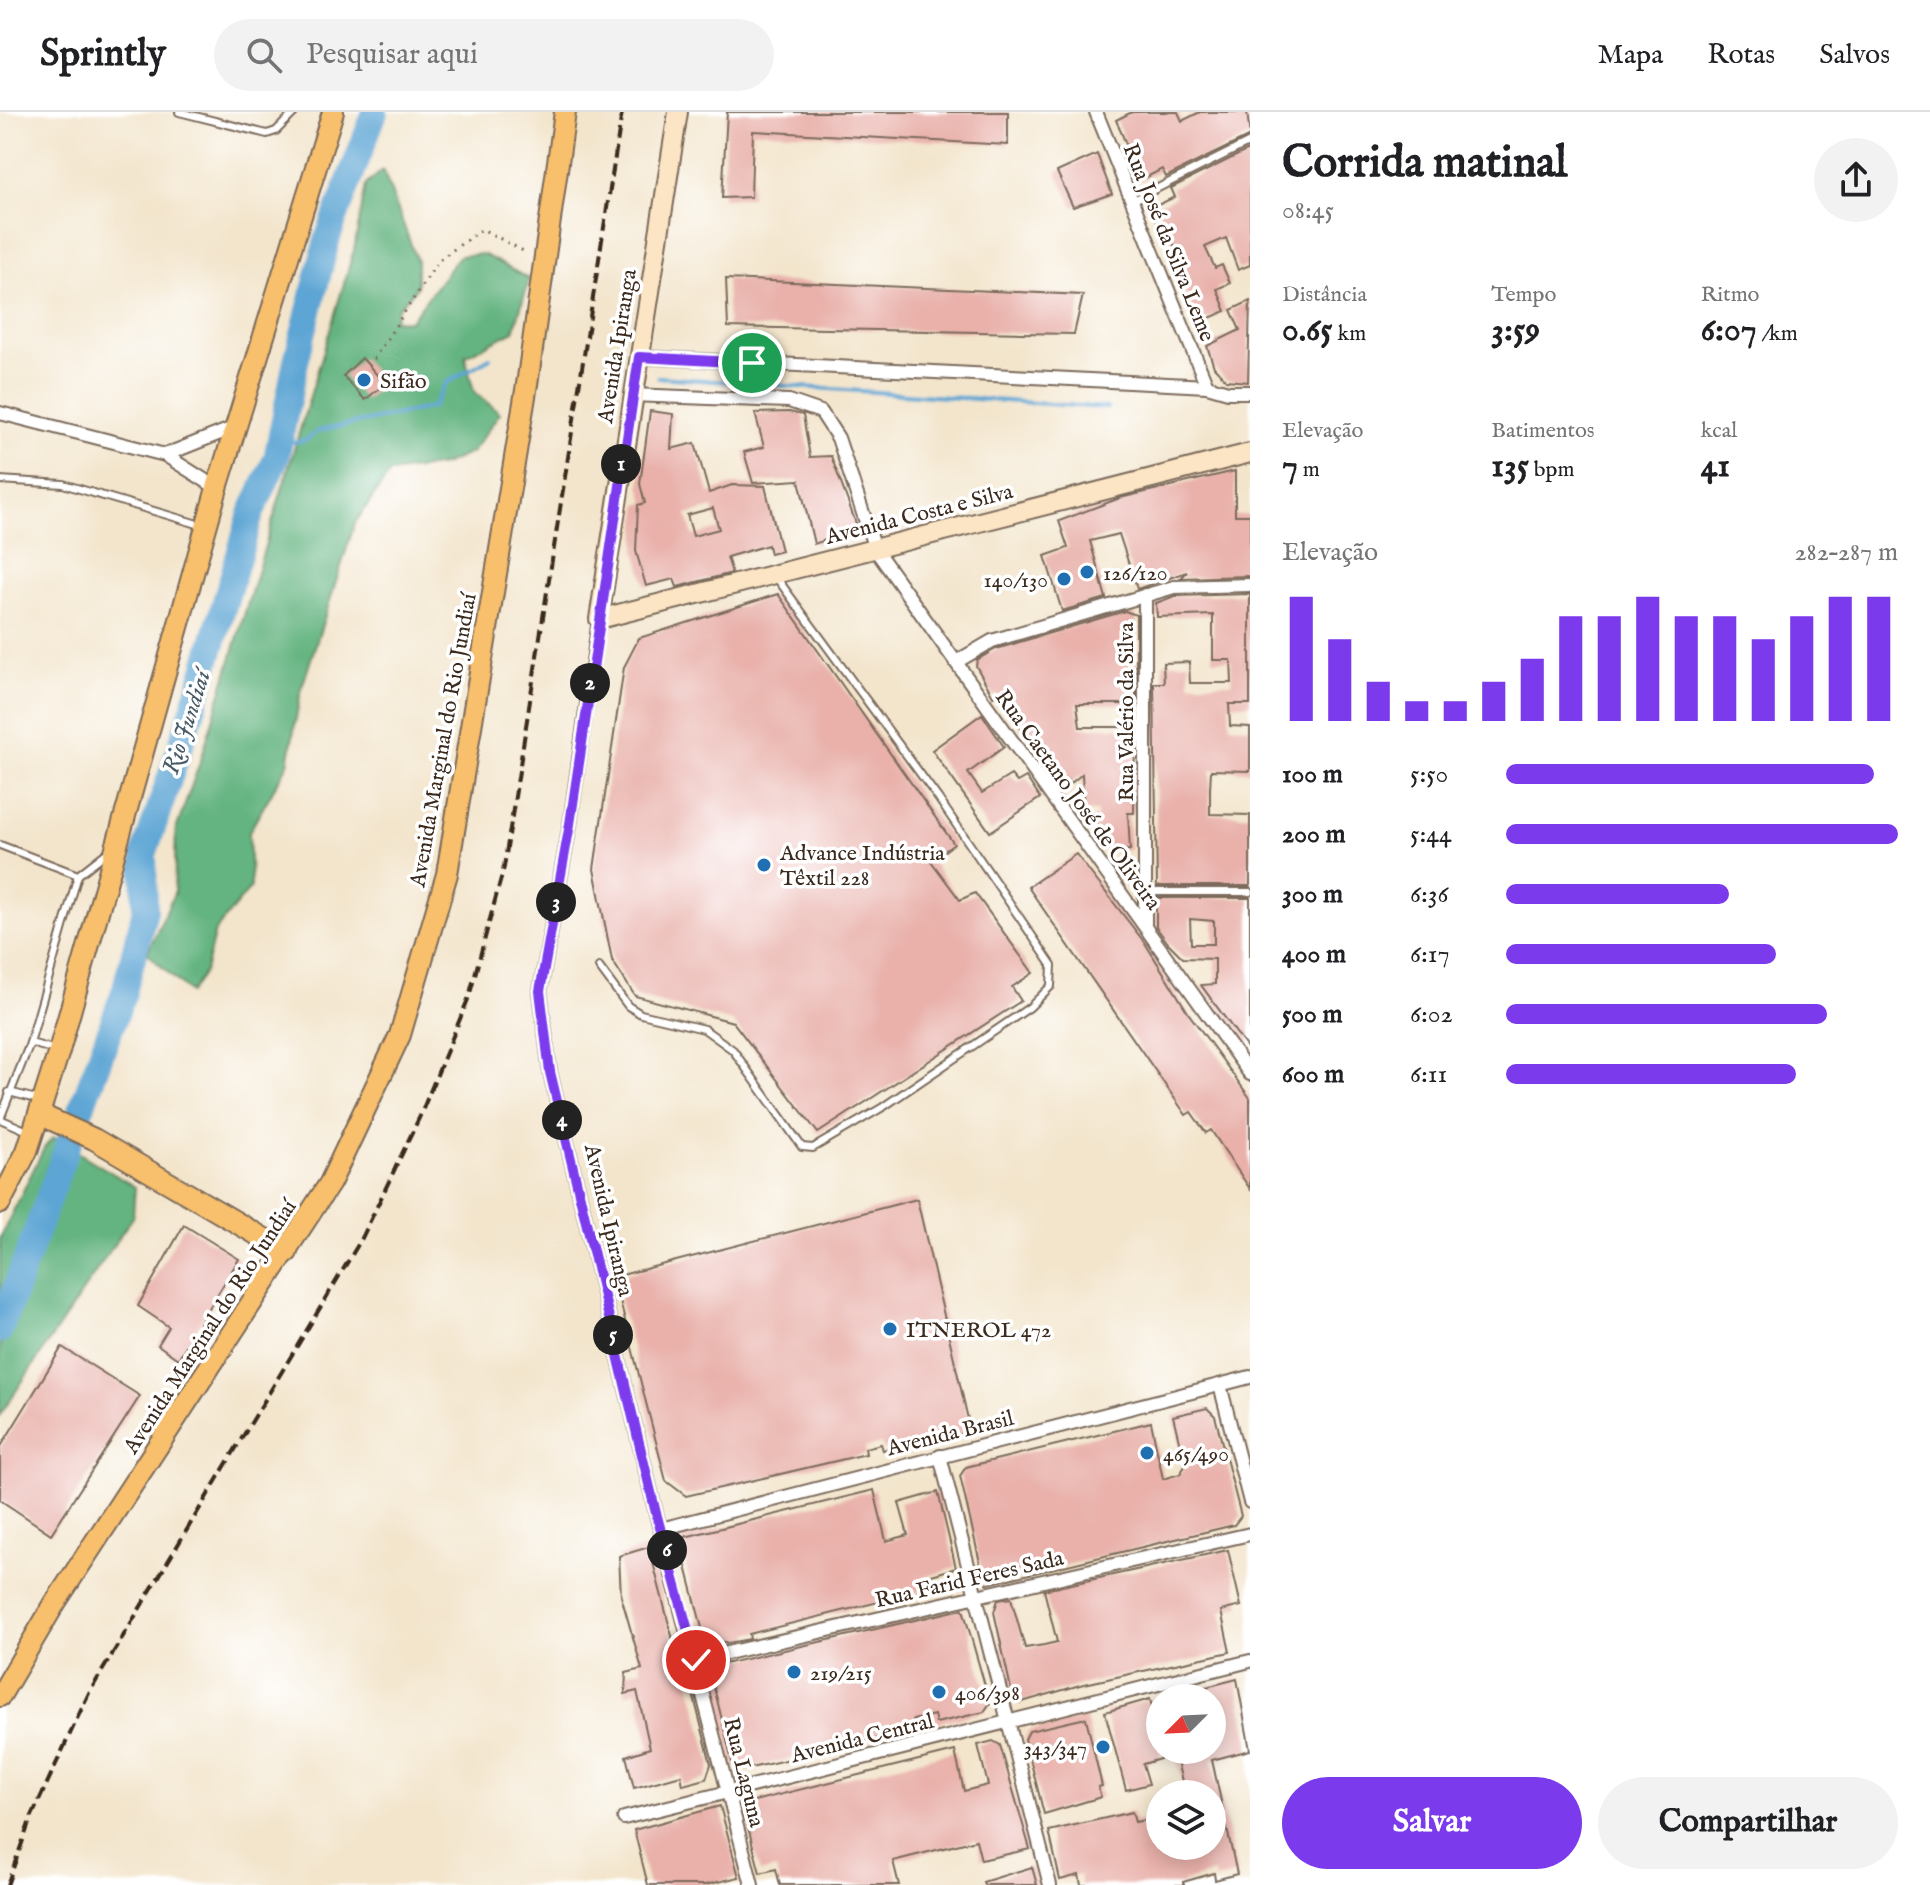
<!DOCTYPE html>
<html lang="pt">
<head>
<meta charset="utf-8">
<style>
	body { margin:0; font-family:"IM FELL English",serif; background:#f2f2f2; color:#202124; height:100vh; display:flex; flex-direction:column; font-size:30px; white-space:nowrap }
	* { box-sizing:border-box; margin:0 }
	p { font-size:26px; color:#757577 }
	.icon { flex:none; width:44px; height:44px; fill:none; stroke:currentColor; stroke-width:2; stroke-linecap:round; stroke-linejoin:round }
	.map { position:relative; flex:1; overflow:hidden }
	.panel { display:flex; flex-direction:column; background:#fff; width:680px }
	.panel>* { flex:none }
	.needle { width:52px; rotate:246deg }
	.tools { position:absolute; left:1146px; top:1572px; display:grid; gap:16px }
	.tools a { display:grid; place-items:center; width:80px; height:80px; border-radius:50%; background:#fff; box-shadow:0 4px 20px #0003; font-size:40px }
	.pin { position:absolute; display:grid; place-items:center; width:68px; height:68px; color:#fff; margin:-34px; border:4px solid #fff; border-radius:50%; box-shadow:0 2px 8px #0007 }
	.km { position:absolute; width:40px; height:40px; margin:-20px; border-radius:50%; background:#222; color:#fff; font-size:22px; line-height:40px; text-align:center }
	.round { display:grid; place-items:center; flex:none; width:84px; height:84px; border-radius:42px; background:#f2f2f2 }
	.summary { display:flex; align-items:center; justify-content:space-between; height:136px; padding:0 32px }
	h1 { font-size:44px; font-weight:800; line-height:60px }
	.figures { display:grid; grid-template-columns:repeat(3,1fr); gap:12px; height:136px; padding:8px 32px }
	.figures div { display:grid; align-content:center }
	.figures b { font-size:34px; font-weight:800 }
	.figures small { font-size:22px; font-weight:400 }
	.figures p { font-size:22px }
	.chart { height:224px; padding:16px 32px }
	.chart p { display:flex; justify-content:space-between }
	.chart svg { width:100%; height:144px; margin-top:8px; stroke:#7c3aed; stroke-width:6 }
	.button { display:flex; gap:16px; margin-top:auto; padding:16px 32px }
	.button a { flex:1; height:92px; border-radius:48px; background:#7c3aed; color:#fff; font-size:32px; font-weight:800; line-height:92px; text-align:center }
	.button a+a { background:#f2f2f2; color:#202124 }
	ul { padding:0 32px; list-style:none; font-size:26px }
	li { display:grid; grid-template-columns:128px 96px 1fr; align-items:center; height:60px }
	li i { height:20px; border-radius:10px; background:#7c3aed }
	header { display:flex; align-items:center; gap:48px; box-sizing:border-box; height:112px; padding:0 40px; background:#fff; border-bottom:2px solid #e0e0e0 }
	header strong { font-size:38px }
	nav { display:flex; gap:44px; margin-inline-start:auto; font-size:28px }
	.search { width:560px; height:72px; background:#f2f2f2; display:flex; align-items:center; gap:20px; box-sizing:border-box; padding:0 28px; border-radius:44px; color:#757577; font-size:30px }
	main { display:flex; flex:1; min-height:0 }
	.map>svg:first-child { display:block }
	.forest { fill:#63b480; stroke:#4f6f4f; stroke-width:2 }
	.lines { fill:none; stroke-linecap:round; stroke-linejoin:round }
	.stream { stroke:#5da5d4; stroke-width:4 }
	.river { stroke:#5da5d4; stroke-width:26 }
	.building { fill:#e9b1aa; fill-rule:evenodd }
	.service-casing { stroke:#7b6b5b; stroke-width:10 }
	.minor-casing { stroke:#7b6b5b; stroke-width:16 }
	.secondary-casing { stroke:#7b6b5b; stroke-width:22 }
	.primary-casing { stroke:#7b6b5b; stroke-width:24 }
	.path { stroke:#7b6b5b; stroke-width:3; stroke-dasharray:2 6; stroke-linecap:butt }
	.service { stroke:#fff; stroke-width:6 }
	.minor { stroke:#fff; stroke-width:12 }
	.secondary { stroke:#fce5c4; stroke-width:18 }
	.primary { stroke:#f8bf6c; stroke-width:20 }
	.rail { stroke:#3b2a1e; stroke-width:4; stroke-dasharray:12 6; stroke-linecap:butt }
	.route-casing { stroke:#fff; stroke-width:16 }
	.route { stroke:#7c3aed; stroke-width:10 }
	.poi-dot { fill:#1f6fb2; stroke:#fff; stroke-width:3 }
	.labels { text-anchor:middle; stroke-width:7; stroke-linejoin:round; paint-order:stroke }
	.street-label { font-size:22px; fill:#3b2a1e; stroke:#fff }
	.poi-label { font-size:22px; fill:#3b2a1e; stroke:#fff; text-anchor:start }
	.water-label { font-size:24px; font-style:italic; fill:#495b67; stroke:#fff }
</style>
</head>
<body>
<header>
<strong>Sprintly</strong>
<div class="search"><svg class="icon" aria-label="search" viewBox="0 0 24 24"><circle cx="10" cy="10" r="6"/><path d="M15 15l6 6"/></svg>Pesquisar aqui</div>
<nav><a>Mapa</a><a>Rotas</a><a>Salvos</a></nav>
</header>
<main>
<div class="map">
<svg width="1250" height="1773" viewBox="0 0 1250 1773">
	<rect width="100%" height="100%" fill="#fff"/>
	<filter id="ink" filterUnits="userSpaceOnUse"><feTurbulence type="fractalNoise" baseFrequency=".0125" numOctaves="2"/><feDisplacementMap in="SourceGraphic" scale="16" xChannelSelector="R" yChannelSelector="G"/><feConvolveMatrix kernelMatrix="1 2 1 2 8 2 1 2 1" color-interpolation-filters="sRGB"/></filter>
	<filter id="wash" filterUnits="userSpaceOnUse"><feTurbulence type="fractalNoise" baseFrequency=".006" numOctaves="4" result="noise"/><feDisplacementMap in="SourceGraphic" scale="32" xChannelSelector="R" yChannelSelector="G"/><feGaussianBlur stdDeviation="1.8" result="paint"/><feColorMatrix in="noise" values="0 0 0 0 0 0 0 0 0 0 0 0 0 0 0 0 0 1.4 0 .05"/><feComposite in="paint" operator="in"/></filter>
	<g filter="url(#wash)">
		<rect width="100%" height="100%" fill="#f3e5cc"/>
		<g class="forest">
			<polygon points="383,58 417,149 417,175 398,196 394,208 410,209 459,144 483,142 529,167 514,219 465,244 474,280 500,301 471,341 443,353 390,361 355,411 301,578 288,652 249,720 251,775 215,819 205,859 190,881 147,841 174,782 176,718 201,647 354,138 366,73"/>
			<polygon points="53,1025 135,1075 133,1104 0,1303 0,1126 44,1036"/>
		</g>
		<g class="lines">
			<g class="stream">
				<polyline points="658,265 1107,296"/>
				<polyline points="279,332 306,328 318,319 433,295 446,271 490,246"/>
			</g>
			<polyline class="river" points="0,1218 124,880 145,798 144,742 195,591 251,402 276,347 296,249 328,125 375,0"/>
		</g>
		<g id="blocks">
			<g class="building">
				<polygon points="727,0 1008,0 1008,33 753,19 751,85 722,86"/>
				<polygon points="1132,0 1178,0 1182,9 1200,0 1247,0 1250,24 1166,65 1162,57 1141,68 1116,8"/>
				<polygon points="1250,37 1250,153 1238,158 1226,126 1205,135 1215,156 1222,153 1230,171 1217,177 1226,199 1198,211 1182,171 1189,168 1180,147 1172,128 1166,130 1151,96 1175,85 1171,76"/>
				<polygon points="1097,42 1112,82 1073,95 1057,60"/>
				<polygon points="726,167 1083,183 1074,222 728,215"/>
				<polygon points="1250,189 1248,270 1226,268 1214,255 1207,234 1240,218 1231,198"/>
				<polygon points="362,246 385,272 365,288 343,264"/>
				<path d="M650,299L673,302L671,337L695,331L709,381L732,373L765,374L781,439L770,442L768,433L727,445L732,461L677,475L674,467L646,474L636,439L638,393L645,391L640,372ZM713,396L719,417L693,424L687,403Z"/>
				<polygon points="789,300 803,303 810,345 831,344 858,417 814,432 799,368 753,371 744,340 764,335 755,301"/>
				<polygon points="1235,359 1235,403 1250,403 1250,464 1181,466 1187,460 1137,477 1119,422 1090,429 1106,486 1062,499 1045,444 1068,436 1059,409 1120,386"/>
				<polygon points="778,482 954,732 931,749 960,788 975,781 1033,861 1012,875 1021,889 818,1021 733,910 635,884 612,848 594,757 624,555 639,526"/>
				<polygon points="1250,482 1250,592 1229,592 1230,614 1250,615 1250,659 1211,658 1210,677 1210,702 1250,703 1250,774 1157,774 1154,571 1164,571 1163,551 1189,550 1190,571 1232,571 1231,548 1213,548 1213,503 1157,505 1156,491 1175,484"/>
				<polygon points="1125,499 1136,503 1136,592 1077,592 1080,615 1135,615 1134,701 1128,701 1130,738 1107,739 1096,724 1097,700 1084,700 1082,662 1070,672 1067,668 1060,673 997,582 993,584 976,554 977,548 996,537"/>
				<polygon points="982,602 1004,635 968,661 982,681 1011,663 1017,670 1026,665 1040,686 990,720 932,638"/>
				<polygon points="1076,742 1145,831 1189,902 1250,986 1250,1077 1211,1018 1206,1021 1191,1000 1186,1003 1028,775"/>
				<path d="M1156,786H1250V940L1201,873L1215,872V847L1183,846L1168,831L1156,815ZM1190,807L1214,809V832H1191Z"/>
				<polygon points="917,1087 971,1320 883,1338 881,1332 865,1336 866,1342 686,1384 666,1369 614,1165"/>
				<polygon points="184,1113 239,1147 178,1247 158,1233 169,1215 138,1194"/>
				<polygon points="62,1235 140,1284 51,1422 0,1388 0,1336"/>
				<polygon points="1207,1296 1215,1304 1241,1404 1234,1413 988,1472 984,1468 960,1364 966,1355 1151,1310 1163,1367 1180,1362 1185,1354 1173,1304"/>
				<polygon points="874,1378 886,1429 908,1423 899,1391 938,1380 956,1456 921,1466 923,1479 749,1522 750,1527 728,1531 715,1528 702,1516 680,1431 685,1425"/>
				<polygon points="649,1435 673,1528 679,1527 711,1652 706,1667 683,1673 681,1663 634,1676 626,1644 650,1636 637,1579 625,1582 626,1561 642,1557 621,1484 619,1444"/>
				<polygon points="1228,1438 1241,1494 1221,1499 1230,1540 1080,1573 1019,1591 1013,1586 994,1500 998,1488 1011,1486 1025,1536 1044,1533 1057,1530 1044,1478"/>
				<polygon points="963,1497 990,1591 984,1600 936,1611 934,1603 913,1608 915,1616 880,1623 881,1626 742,1658 733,1653 711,1563 715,1554"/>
				<polygon points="1237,1567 1250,1638 1212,1648 1237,1762 1215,1768 1214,1761 1183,1770 1184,1773 1081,1773 1079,1763 1060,1768 1049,1719 1132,1700 1135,1710 1155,1706 1157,1716 1160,1715 1160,1734 1175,1734 1177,1742 1212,1734 1212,1682 1198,1682 1196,1674 1184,1677 1174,1638 1212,1638 1212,1586 1179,1586 1179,1582"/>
				<polygon points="1150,1587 1160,1626 1160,1647 1143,1652 1149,1672 1126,1678 1105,1600"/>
				<polygon points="1086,1606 1102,1674 1098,1675 1101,1685 1044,1702 1025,1627 1029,1619"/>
				<polygon points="993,1629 1000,1633 1030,1737 981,1748 976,1728 893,1749 899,1773 780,1773 776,1757 760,1761 742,1692 955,1639 964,1679 988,1673 978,1633"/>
				<polygon points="720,1694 739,1765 705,1773 648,1773 634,1718"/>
				<polygon points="1032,1755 1037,1773 984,1773 983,1770"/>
			</g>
		</g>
	</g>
	<g filter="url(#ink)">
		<use href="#blocks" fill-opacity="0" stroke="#7b6b5b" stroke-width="2"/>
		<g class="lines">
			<defs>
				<g id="service">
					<polyline points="179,0 267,22 276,19 295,0"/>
					<polyline points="1132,89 1250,30"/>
					<polyline points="0,368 63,372 201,413"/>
					<polyline points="0,733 78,763 110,738"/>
					<polyline points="1144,780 1250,780"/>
					<polyline points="599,855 628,894 641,902 704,917 733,938 802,1035 813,1036 883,995 1030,895 1051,874 1052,853 938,686 776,465"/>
					<polyline points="30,931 56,938"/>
					<polyline points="9,980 40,988"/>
					<polyline points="0,1007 30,931 78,763"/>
					<polyline points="0,1007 30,1020"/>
				</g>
				<g id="minor">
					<polyline points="1096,0 1207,274"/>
					<polyline points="639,245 1207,274 1228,280 1250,280"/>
					<polyline points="631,283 789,289 821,300 838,326 875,437 1250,962"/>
					<polyline points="0,301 165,343 217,376"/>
					<polyline points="165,343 238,314"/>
					<polyline points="599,507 570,712 540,879 550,960 655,1397 752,1773"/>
					<polyline points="956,550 992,529 1174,475 1250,473"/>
					<polyline points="1145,812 1145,483"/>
					<polyline points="1220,1273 1250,1390"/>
					<polyline points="940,1344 1050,1773"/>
					<polyline points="661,1417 1250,1265"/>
					<polyline points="696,1548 1250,1422"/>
					<polyline points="624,1706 1250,1549"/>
				</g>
				<polyline id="secondary" points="678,0 599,507 1250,341"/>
				<g id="primary">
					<polyline points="39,1002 94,1027 287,1140"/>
					<polyline points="0,1091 27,1039 59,939 217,376 333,0"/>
					<polyline points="0,1584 55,1491 330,1071 400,923 447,762 528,266 565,0"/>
				</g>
			</defs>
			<use href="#service" class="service-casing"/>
			<use href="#minor" class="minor-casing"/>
			<use href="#secondary" class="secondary-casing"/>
			<use href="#primary" class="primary-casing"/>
			<polyline class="path" points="369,254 439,148 482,117 527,141"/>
			<use href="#service" class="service"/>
			<use href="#minor" class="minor"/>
			<use href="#secondary" class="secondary"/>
			<use href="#primary" class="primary"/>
			<polyline class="rail" points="7,1773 31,1706 89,1581 362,1126 420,1004 469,885 504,755 622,0"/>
		</g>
	</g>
	<g class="lines" filter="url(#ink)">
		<defs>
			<polyline id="route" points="696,1548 655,1397 550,960 540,879 570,712 639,245 752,251"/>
		</defs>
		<use href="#route" class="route-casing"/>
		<use href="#route" class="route"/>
	</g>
	<g class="poi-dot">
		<circle cx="364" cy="268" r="8"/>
		<circle cx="1087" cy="460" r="8"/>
		<circle cx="1064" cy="467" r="8"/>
		<circle cx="764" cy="753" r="8"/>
		<circle cx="890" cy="1217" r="8"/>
		<circle cx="1147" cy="1341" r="8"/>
		<circle cx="794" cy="1560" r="8"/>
		<circle cx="939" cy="1580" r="8"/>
		<circle cx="1103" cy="1635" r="8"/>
	</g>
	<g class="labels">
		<g class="street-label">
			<text transform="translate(1170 130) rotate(68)" y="8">Rua José da Silva Leme</text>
			<text transform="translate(616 234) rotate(-81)" y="8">Avenida Ipiranga</text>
			<text transform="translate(919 401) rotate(-14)" y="8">Avenida Costa e Silva</text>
			<text transform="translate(1125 600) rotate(-90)" y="8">Rua Valério da Silva</text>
			<text transform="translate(442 628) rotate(-80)" y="8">Avenida Marginal do Rio Jundiaí</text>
			<text transform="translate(1079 687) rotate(54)" y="8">Rua Caetano José de Oliveira</text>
			<text transform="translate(610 1108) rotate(77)" y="8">Avenida Ipiranga</text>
			<text transform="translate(209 1214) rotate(-57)" y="8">Avenida Marginal do Rio Jundiaí</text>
			<text transform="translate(950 1320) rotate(-14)" y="8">Avenida Brasil</text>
			<text transform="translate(969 1466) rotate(-13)" y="8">Rua Farid Feres Sada</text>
			<text transform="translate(862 1625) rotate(-14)" y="8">Avenida Central</text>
			<text transform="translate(745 1660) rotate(76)" y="8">Rua Laguna</text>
		</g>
		<g class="poi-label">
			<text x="380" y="276">Sifão</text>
			<text x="1103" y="468">126/120</text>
			<text x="1048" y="475" text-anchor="end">140/130</text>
			<text x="780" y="748">Advance Indústria<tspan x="780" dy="25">Têxtil 228</tspan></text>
			<text x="906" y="1225">ITNEROL 472</text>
			<text x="1163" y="1349">465/490</text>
			<text x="810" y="1568">219/215</text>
			<text x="955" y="1588">406/398</text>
			<text x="1087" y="1643" text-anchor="end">343/347</text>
		</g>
		<g class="water-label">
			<text transform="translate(186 610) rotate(-72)" y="8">Rio Jundiaí</text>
		</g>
	</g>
</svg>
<div class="tools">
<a><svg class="needle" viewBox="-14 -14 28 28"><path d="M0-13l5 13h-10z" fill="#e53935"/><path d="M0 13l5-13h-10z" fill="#757577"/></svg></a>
<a><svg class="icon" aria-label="layers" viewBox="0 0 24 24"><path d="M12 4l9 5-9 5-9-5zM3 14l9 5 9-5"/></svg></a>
</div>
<div class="pin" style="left:752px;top:251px;background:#1e9e55"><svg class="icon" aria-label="arrive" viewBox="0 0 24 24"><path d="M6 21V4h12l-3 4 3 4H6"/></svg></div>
<div class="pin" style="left:696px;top:1548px;background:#d93025"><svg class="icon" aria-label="check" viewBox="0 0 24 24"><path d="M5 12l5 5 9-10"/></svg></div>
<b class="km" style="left:621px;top:352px">1</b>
<b class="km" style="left:590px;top:571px">2</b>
<b class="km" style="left:556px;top:790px">3</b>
<b class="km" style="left:562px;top:1008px">4</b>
<b class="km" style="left:613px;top:1223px">5</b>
<b class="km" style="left:667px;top:1438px">6</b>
</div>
<section class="panel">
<div class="summary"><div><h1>Corrida matinal</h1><p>08:45</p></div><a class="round"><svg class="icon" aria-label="share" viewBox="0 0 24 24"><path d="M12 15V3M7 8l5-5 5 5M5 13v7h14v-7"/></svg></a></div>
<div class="figures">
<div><p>Distância</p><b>0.65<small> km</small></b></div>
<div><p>Tempo</p><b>3:59</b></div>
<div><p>Ritmo</p><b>6:07<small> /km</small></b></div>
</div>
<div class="figures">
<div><p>Elevação</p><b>7<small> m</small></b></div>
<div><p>Batimentos</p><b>135<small> bpm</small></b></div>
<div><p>kcal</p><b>41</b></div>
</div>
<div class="chart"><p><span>Elevação</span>282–287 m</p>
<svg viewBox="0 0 160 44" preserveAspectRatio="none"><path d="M5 44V6M15 44V19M25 44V32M35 44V38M45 44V38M55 44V32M65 44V25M75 44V12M85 44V12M95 44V6M105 44V12M115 44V12M125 44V19M135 44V12M145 44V6M155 44V6"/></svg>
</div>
<ul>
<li><b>100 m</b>5:50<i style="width:94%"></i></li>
<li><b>200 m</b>5:44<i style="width:100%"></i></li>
<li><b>300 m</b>6:36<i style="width:57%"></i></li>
<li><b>400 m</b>6:17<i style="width:69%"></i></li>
<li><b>500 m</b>6:02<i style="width:82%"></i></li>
<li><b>600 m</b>6:11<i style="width:74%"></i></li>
</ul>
<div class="button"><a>Salvar</a><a>Compartilhar</a></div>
</section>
</main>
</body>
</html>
